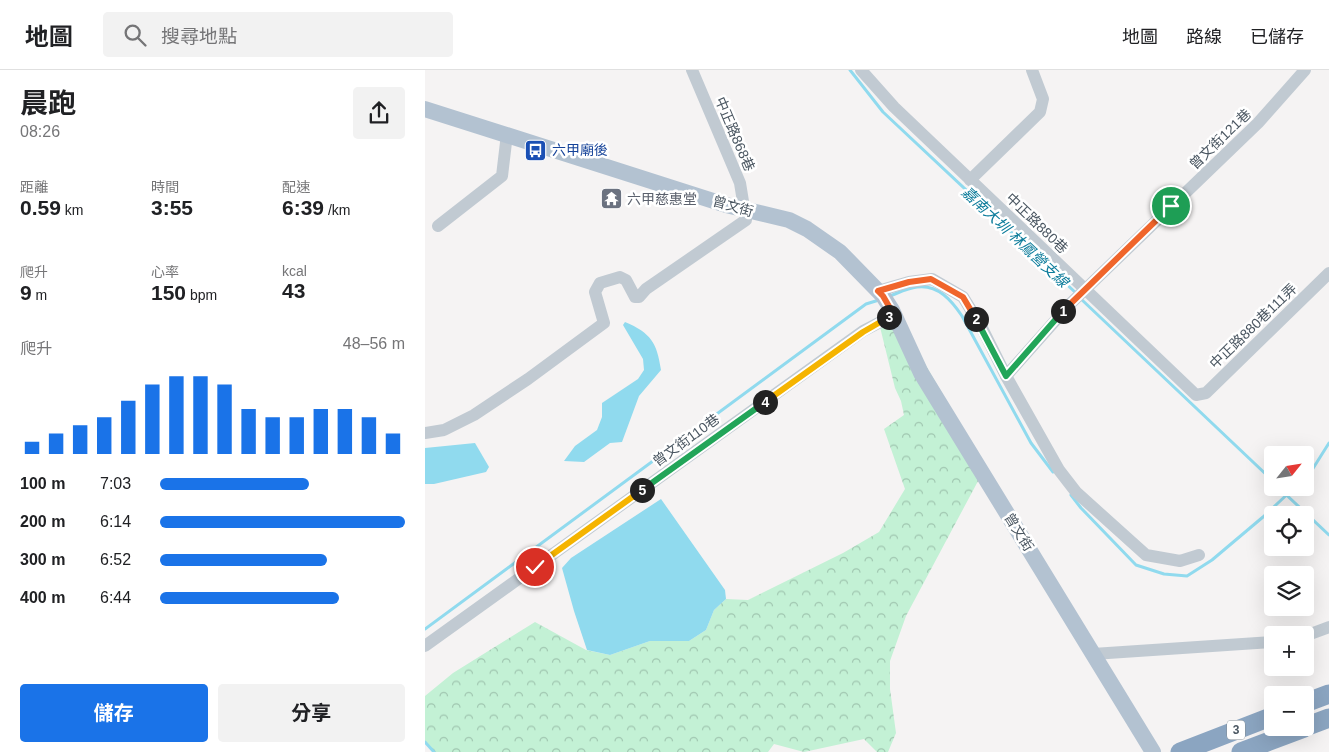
<!DOCTYPE html>
<html lang="zh-TW">
<head>
<meta charset="utf-8">
<style>
	body { margin:0; font-family:Helvetica,"Noto Sans TC",sans-serif; background:#f2f2f2; color:#202124; height:100vh; display:flex; flex-direction:column; font-size:19px; white-space:nowrap }
	* { box-sizing:border-box; margin:0 }
	p { font-size:16px; color:#757577 }
	.icon { flex:none; width:28px; height:28px; fill:none; stroke:currentColor; stroke-width:2; stroke-linecap:round; stroke-linejoin:round }
	.map { position:relative; flex:1; overflow:hidden }
	.side { display:flex; flex-direction:column; background:#fff; width:425px }
	.side>* { flex:none }
	.needle { width:32px; rotate:60deg }
	.tools { position:absolute; left:839px; top:376px; display:grid; gap:10px }
	.tools a { display:grid; place-items:center; width:50px; height:50px; border-radius:5px; background:#fff; box-shadow:0 5px 20px #0002; font-size:25px }
	.pin { position:absolute; display:grid; place-items:center; width:42px; height:42px; color:#fff; margin:-21px; border:2px solid #fff; border-radius:50%; box-shadow:0 1px 5px #0007 }
	.km { position:absolute; width:25px; height:25px; margin:-12px; border-radius:50%; background:#222; color:#fff; font-size:14px; line-height:25px; text-align:center }
	.round { display:grid; place-items:center; flex:none; width:52px; height:52px; border-radius:5px; background:#f2f2f2 }
	.head { display:flex; align-items:center; justify-content:space-between; height:85px; padding:0 20px }
	h1 { font-size:28px; font-weight:700; line-height:38px }
	.stats { display:grid; grid-template-columns:repeat(3,1fr); gap:8px; height:85px; padding:5px 20px }
	.stats div { display:grid; align-content:center }
	.stats b { font-size:21px; font-weight:700 }
	.stats small { font-size:14px; font-weight:400 }
	.stats p { font-size:14px }
	.chart { height:140px; padding:10px 20px }
	.chart p { display:flex; justify-content:space-between }
	.chart svg { width:100%; height:90px; margin-top:5px; stroke:#1a73e8; stroke-width:6 }
	.button { display:flex; gap:10px; margin-top:auto; padding:10px 20px }
	.button a { flex:1; height:58px; border-radius:5px; background:#1a73e8; color:#fff; font-size:20px; font-weight:700; line-height:58px; text-align:center }
	.button a+a { background:#f2f2f2; color:#202124 }
	ul { padding:0 20px; list-style:none; font-size:16px }
	li { display:grid; grid-template-columns:80px 60px 1fr; align-items:center; height:38px }
	li i { height:12px; border-radius:6px; background:#1a73e8 }
	header { display:flex; align-items:center; gap:30px; box-sizing:border-box; height:70px; padding:0 25px; background:#fff; border-bottom:1px solid #e0e0e0 }
	header strong { font-size:24px }
	nav { display:flex; gap:28px; margin-inline-start:auto; font-size:18px }
	.search { width:350px; height:45px; background:#f2f2f2; display:flex; align-items:center; gap:12px; box-sizing:border-box; padding:0 18px; border-radius:5px; color:#757577; font-size:19px }
	main { display:flex; flex:1; min-height:0 }
	.map>svg:first-child { display:block }
	.forest { fill:url(#forest-crowns) }
	.water { fill:#90daee }
	.lines { fill:none; stroke-linecap:round; stroke-linejoin:round }
	.stream { stroke:#90daee; stroke-width:3 }
	.minor { stroke:#c1cad2; stroke-width:12 }
	.major { stroke:#b3c2d1; stroke-width:16 }
	.highway { stroke:#8ba5c1; stroke-width:19 }
	.split-1-casing { stroke:#fff; stroke-width:10 }
	.split-2-casing { stroke:#fff; stroke-width:10 }
	.split-3-casing { stroke:#fff; stroke-width:10 }
	.split-4-casing { stroke:#fff; stroke-width:10 }
	.split-5-casing { stroke:#fff; stroke-width:10 }
	.split-6-casing { stroke:#fff; stroke-width:10 }
	.split-1 { stroke:#f0652b; stroke-width:6 }
	.split-2 { stroke:#22a559; stroke-width:6 }
	.split-3 { stroke:#f0652b; stroke-width:6 }
	.split-4 { stroke:#f5b400; stroke-width:6 }
	.split-5 { stroke:#22a559; stroke-width:6 }
	.split-6 { stroke:#f5b400; stroke-width:6 }
	.labels { text-anchor:middle; stroke-width:5; stroke-linejoin:round; paint-order:stroke }
	.shield { fill:#fff; stroke:#808990; stroke-width:1 }
	.shield-label { font-size:12px; font-weight:bold; fill:#4a5661 }
	.street-label { font-size:14px; fill:#4a5661; stroke:#fff }
	.transit-label { font-size:14px; fill:#164399; stroke:#fff; text-anchor:start }
	.worship-label { font-size:14px; fill:#5b616d; stroke:#fff; text-anchor:start }
	.water-label { font-size:15px; font-style:italic; fill:#0c7c9b; stroke:#fff }
</style>
</head>
<body>
<header>
<strong>地圖</strong>
<div class="search"><svg class="icon" aria-label="search" viewBox="0 0 24 24"><circle cx="10" cy="10" r="6"/><path d="M15 15l6 6"/></svg>搜尋地點</div>
<nav><a>地圖</a><a>路線</a><a>已儲存</a></nav>
</header>
<main>
<section class="side">
<div class="head"><div><h1>晨跑</h1><p>08:26</p></div><a class="round"><svg class="icon" aria-label="share" viewBox="0 0 24 24"><path d="M12 15V3M7 8l5-5 5 5M5 13v7h14v-7"/></svg></a></div>
<div class="stats">
<div><p>距離</p><b>0.59<small> km</small></b></div>
<div><p>時間</p><b>3:55</b></div>
<div><p>配速</p><b>6:39<small> /km</small></b></div>
</div>
<div class="stats">
<div><p>爬升</p><b>9<small> m</small></b></div>
<div><p>心率</p><b>150<small> bpm</small></b></div>
<div><p>kcal</p><b>43</b></div>
</div>
<div class="chart"><p><span>爬升</span>48–56 m</p>
<svg viewBox="0 0 160 44" preserveAspectRatio="none"><path d="M5 44V38M15 44V34M25 44V30M35 44V26M45 44V18M55 44V10M65 44V6M75 44V6M85 44V10M95 44V22M105 44V26M115 44V26M125 44V22M135 44V22M145 44V26M155 44V34"/></svg>
</div>
<ul>
<li><b>100 m</b>7:03<i style="width:61%"></i></li>
<li><b>200 m</b>6:14<i style="width:100%"></i></li>
<li><b>300 m</b>6:52<i style="width:68%"></i></li>
<li><b>400 m</b>6:44<i style="width:73%"></i></li>
</ul>
<div class="button"><a>儲存</a><a>分享</a></div>
</section>
<div class="map">
<svg width="904" height="682" viewBox="0 0 904 682">
	<defs>
		<pattern id="forest-crowns" width="20" height="18" patternUnits="userSpaceOnUse" patternTransform="scale(1.25)"><rect width="20" height="18" fill="#c3f1d5"/><path d="M2 6a3 3 0 1 1 6 0M12 15a3 3 0 1 1 6 0" fill="none" stroke="#a0c6b0"/></pattern>
	</defs>
	<rect width="100%" height="100%" fill="#f5f3f3"/>
	<polygon class="forest" points="473,247 560,398 481,546 465,591 465,619 471,663 463,682 452,682 439,669 379,682 349,674 343,682 9,682 0,672 0,626 28,603 110,552 161,580 185,585 225,571 264,571 281,560 289,540 301,529 323,530 418,483 454,462 480,419 459,359 479,345 476,331 470,318 455,257"/>
	<g class="water">
		<path d="M200,252C226,263 232,273 236,300L214,326L197,372L185,373L159,392L139,391L150,376L172,360L177,347V333L213,309L219,300L218,289L198,255Z"/>
		<polygon points="50,373 64,397 61,402 9,414 0,414 0,378"/>
		<polygon points="236,429 300,520 301,529 289,540 281,560 264,571 225,571 185,585 162,580 149,541 137,498 146,488"/>
	</g>
	<g class="lines">
		<g class="stream">
			<polyline points="425,0 458,42 652,224"/>
			<path d="M465,226C473,223 483,218 492,217C513,214 527,231 537,246L606,373L628,402"/>
			<polyline points="656,229 848,411"/>
			<polyline points="880,406 887,400 904,373"/>
			<polyline points="854,418 904,465"/>
			<polyline points="646,425 656,438 711,495 739,504 762,506 787,490 838,447 869,418"/>
			<polyline points="0,559 441,234 454,230"/>
			<polyline points="0,672 9,682"/>
		</g>
		<g class="minor">
			<polyline points="436,0 469,37 771,325 781,323 904,203"/>
			<polyline points="545,110 615,42 618,29 607,0"/>
			<polyline points="13,156 77,106 82,64"/>
			<polyline points="453,221 484,212 507,209 538,227 557,258 581,306 634,400 651,422 721,485 755,491 774,485"/>
			<polyline points="581,306 645,234 833,53 880,0"/>
			<polyline points="0,363 19,360 49,345 103,309 179,253 170,222 175,213 195,207 201,210 210,227 214,227 221,219 321,150 315,113 267,0"/>
			<polyline points="880,566 904,557"/>
			<polyline points="0,576 438,261 469,245"/>
			<polyline points="668,584 848,572"/>
		</g>
		<polyline class="major" points="0,39 301,135 364,150 382,159 415,182 458,226 467,240 496,303 728,682"/>
		<g class="highway">
			<polyline points="880,633 904,624"/>
			<polyline points="880,657 904,648"/>
			<polyline points="755,682 848,646"/>
			<polyline points="816,682 879,658"/>
		</g>
	</g>
	<g class="lines">
		<defs>
			<polyline id="split-1" points="638,241 746,136"/>
			<polyline id="split-2" points="551,249 581,306 638,241"/>
			<polyline id="split-3" points="464,247 469,245 458,226 453,221 484,212 506,209 538,227 551,249"/>
			<polyline id="split-4" points="340,332 438,262 464,247"/>
			<polyline id="split-5" points="217,420 340,332"/>
			<polyline id="split-6" points="110,497 217,420"/>
		</defs>
		<use href="#split-1" class="split-1-casing"/>
		<use href="#split-2" class="split-2-casing"/>
		<use href="#split-3" class="split-3-casing"/>
		<use href="#split-4" class="split-4-casing"/>
		<use href="#split-5" class="split-5-casing"/>
		<use href="#split-6" class="split-6-casing"/>
		<use href="#split-1" class="split-1"/>
		<use href="#split-2" class="split-2"/>
		<use href="#split-3" class="split-3"/>
		<use href="#split-4" class="split-4"/>
		<use href="#split-5" class="split-5"/>
		<use href="#split-6" class="split-6"/>
	</g>
	<defs>
		<symbol id="bus-square" viewBox="-11 -11 22 22"><rect x="-9" y="-9" width="18" height="18" rx="4" fill="#1a4fb4" stroke="#fff"/><path d="M-5-6H5V4H4V6H2V4H-2V6H-4V4H-5ZM-3.5-4V0h7V-4ZM-3.5 1.2v1.5H-2V1.2ZM2 1.2v1.5H3.5V1.2Z" fill="#fff"/></symbol>
		<symbol id="temple-square" viewBox="-11 -11 22 22"><rect x="-9" y="-9" width="18" height="18" rx="4" fill="#6b7280" stroke="#fff"/><path d="M0-6L5-2H3V0L6.5 2.5H4V6H1.5V3h-3V6H-4V2.5H-6.5L-3 0V-2H-5Z" fill="#fff"/></symbol>
	</defs>
	<g fill-rule="evenodd">
		<use href="#bus-square" x="98" y="68" width="25" height="25"/>
		<use href="#temple-square" x="174" y="116" width="25" height="25"/>
	</g>
	<g class="labels">
		<rect class="shield" x="802" y="650.5" width="18" height="19" rx="4"/>
		<g class="shield-label">
			<text x="811" y="664">3</text>
		</g>
		<g class="street-label">
			<text transform="translate(310 64) rotate(67)" y="5">中正路868巷</text>
			<text transform="translate(795 69) rotate(-44)" y="5">曾文街121巷</text>
			<text transform="translate(308 136) rotate(16)" y="5">曾文街</text>
			<text transform="translate(612 153) rotate(44)" y="5">中正路880巷</text>
			<text transform="translate(828 256) rotate(-44)" y="5">中正路880巷111弄</text>
			<text transform="translate(261 370) rotate(-36)" y="5">曾文街110巷</text>
			<text transform="translate(594 462) rotate(58)" y="5">曾文街</text>
		</g>
		<g class="transit-label">
			<text x="127" y="85">六甲廟後</text>
		</g>
		<g class="worship-label">
			<text x="202" y="134">六甲慈惠堂</text>
		</g>
		<g class="water-label">
			<text transform="translate(590 167) rotate(43)" y="5">嘉南大圳 林鳳營支線</text>
		</g>
	</g>
</svg>
<div class="tools">
<a><svg class="needle" viewBox="-14 -14 28 28"><path d="M0-13l5 13h-10z" fill="#e53935"/><path d="M0 13l5-13h-10z" fill="#757577"/></svg></a>
<a><svg class="icon" aria-label="locate" viewBox="0 0 24 24"><circle cx="12" cy="12" r="6"/><path d="M12 2v4M12 18v4M2 12h4M18 12h4"/></svg></a>
<a><svg class="icon" aria-label="layers" viewBox="0 0 24 24"><path d="M12 4l9 5-9 5-9-5zM3 14l9 5 9-5"/></svg></a>
<a>+</a>
<a>−</a>
</div>
<div class="pin" style="left:746px;top:136px;background:#1e9e55"><svg class="icon" aria-label="arrive" viewBox="0 0 24 24"><path d="M6 21V4h12l-3 4 3 4H6"/></svg></div>
<div class="pin" style="left:110px;top:497px;background:#d93025"><svg class="icon" aria-label="check" viewBox="0 0 24 24"><path d="M5 12l5 5 9-10"/></svg></div>
<b class="km" style="left:638px;top:241px">1</b>
<b class="km" style="left:551px;top:249px">2</b>
<b class="km" style="left:464px;top:247px">3</b>
<b class="km" style="left:340px;top:332px">4</b>
<b class="km" style="left:217px;top:420px">5</b>
</div>
</main>
</body>
</html>
